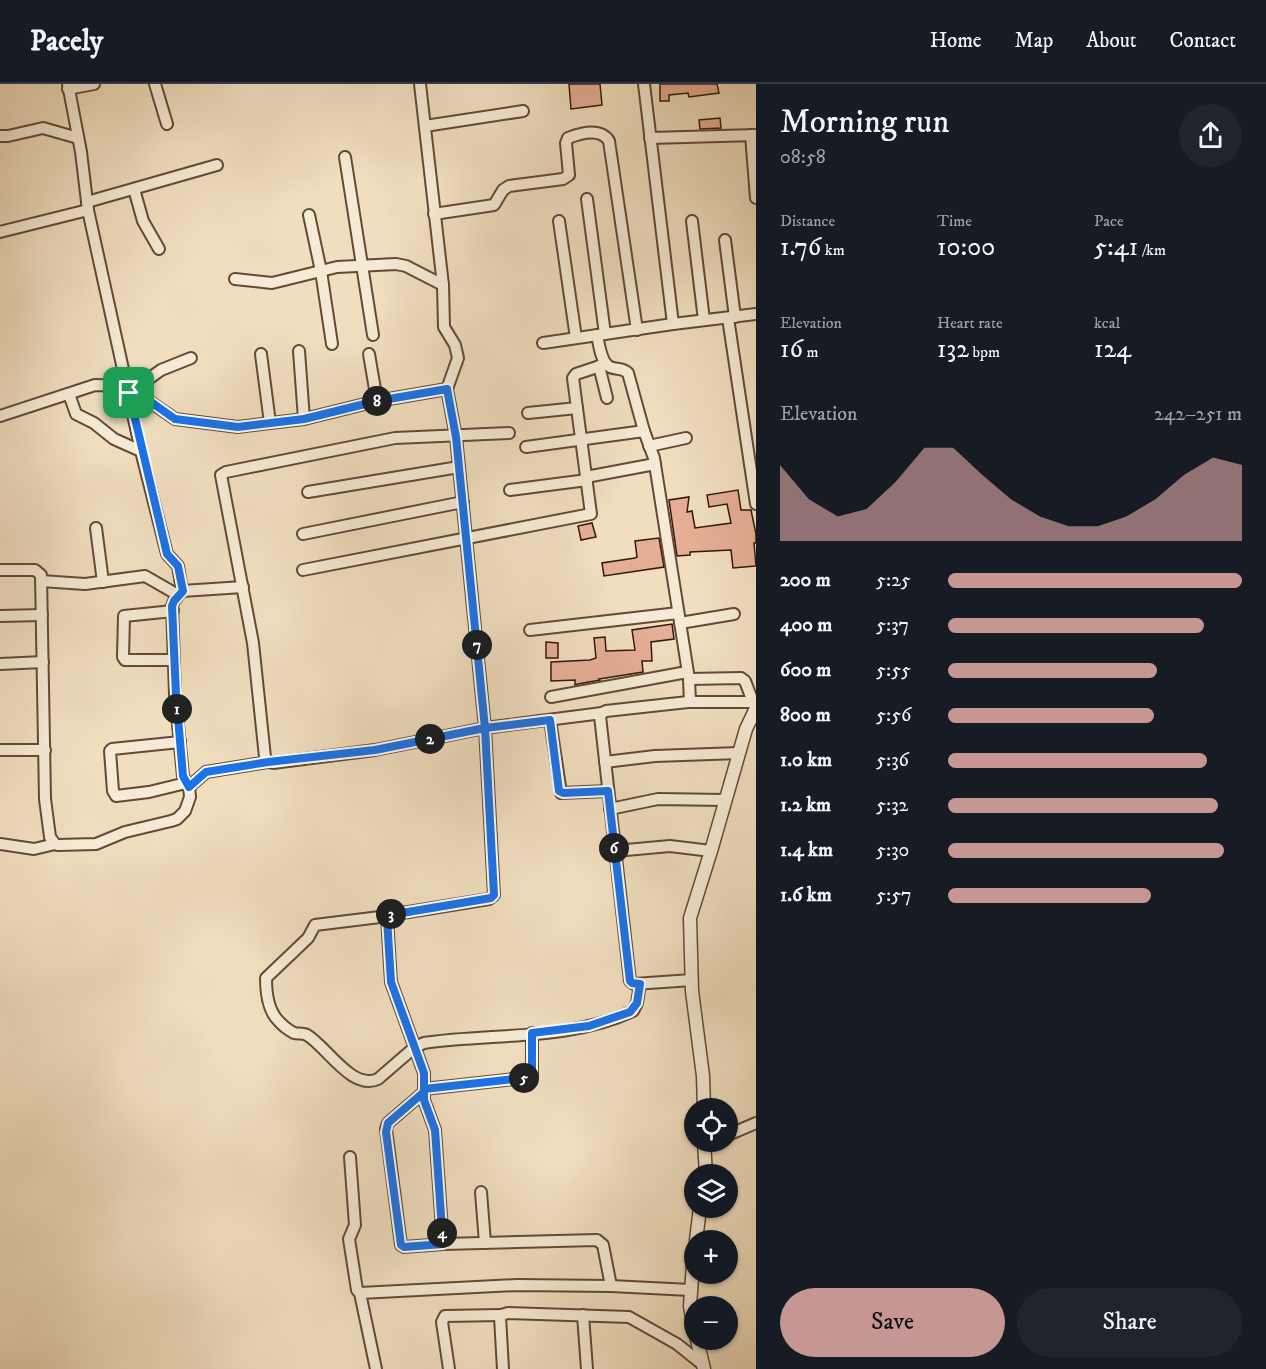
<!DOCTYPE html>
<html lang="en">
<head>
<meta charset="utf-8">
<style>
	body { margin:0; font-family:"IM FELL DW Pica",serif; background:#20242c; color:#f1f3f6; height:100vh; display:flex; flex-direction:column; font-size:22px; white-space:nowrap }
	* { box-sizing:border-box; margin:0 }
	p { font-size:20px; color:#9ea1a6 }
	.icon { flex:none; width:33px; height:33px; fill:none; stroke:currentColor; stroke-width:2; stroke-linecap:round; stroke-linejoin:round }
	.map { position:relative; flex:1; overflow:hidden }
	.panel { display:flex; flex-direction:column; background:#171b24; width:510px }
	.panel>* { flex:none }
	.fabs { position:absolute; left:684px; top:1014px; display:grid; gap:12px }
	.fabs a { display:grid; place-items:center; width:54px; height:54px; border-radius:50%; background:#171b24; box-shadow:0 2px 4px #0004; font-size:30px }
	.pin { position:absolute; display:grid; place-items:center; width:51px; height:51px; color:#fff; margin:-26px; border-radius:12px; box-shadow:0 3px 9px #0006 }
	.km { position:absolute; width:30px; height:30px; margin:-15px; border-radius:50%; background:#222; color:#fff; font-size:16px; line-height:30px; text-align:center }
	.round { display:grid; place-items:center; flex:none; width:63px; height:63px; border-radius:32px; background:#20242c }
	.overview { display:flex; align-items:center; justify-content:space-between; height:102px; padding:0 24px }
	h1 { font-size:33px; font-weight:600; line-height:45px }
	.figures { display:grid; grid-template-columns:repeat(3,1fr); gap:9px; height:102px; padding:6px 24px }
	.figures div { display:grid; align-content:center }
	.figures b { font-size:26px; font-weight:600 }
	.figures small { font-size:16px; font-weight:400 }
	.figures p { font-size:16px }
	.chart { height:168px; padding:12px 24px }
	.chart p { display:flex; justify-content:space-between }
	.chart svg { width:100%; height:108px; margin-top:6px; fill:#c59692; opacity:.7 }
	.button { display:flex; gap:12px; margin-top:auto; padding:12px 24px }
	.button a { flex:1; height:69px; border-radius:36px; background:#c59692; color:#111; font-size:24px; font-weight:600; line-height:69px; text-align:center }
	.button a+a { background:#20242c; color:#f1f3f6 }
	ul { padding:0 24px; list-style:none; font-size:20px }
	li { display:grid; grid-template-columns:96px 72px 1fr; align-items:center; height:45px }
	li i { height:15px; border-radius:8px; background:#c59692 }
	header { display:flex; align-items:center; gap:36px; box-sizing:border-box; height:84px; padding:0 30px; background:#171b24; border-bottom:2px solid #363941 }
	header strong { font-size:28px }
	nav { display:flex; gap:33px; margin-inline-start:auto; font-size:21px }
	main { display:flex; flex:1; min-height:0 }
	.map>svg:first-child { display:block }
	.building { fill:#e5ae95; stroke:#321a06; stroke-width:1.5 }
	.lines { fill:none; stroke-linecap:round; stroke-linejoin:round }
	.minor-casing { stroke:#624b34; stroke-width:14 }
	.tertiary-casing { stroke:#624b34; stroke-width:15 }
	.minor { stroke:#f5ead5; stroke-width:10 }
	.tertiary { stroke:#f5ead5; stroke-width:12 }
	.route-casing { stroke:#fff; stroke-width:12 }
	.route { stroke:#1a73e8; stroke-width:8 }
</style>
</head>
<body>
<header>
<strong>Pacely</strong>
<nav><a>Home</a><a>Map</a><a>About</a><a>Contact</a></nav>
</header>
<main>
<div class="map">
<svg width="756" height="1285" viewBox="0 0 756 1285">
	<rect width="100%" height="100%" fill="#f0debf"/>
	<filter id="stains"><feTurbulence type="fractalNoise" baseFrequency=".00333" numOctaves="4"/><feColorMatrix values="0 0 0 0 .2 0 0 0 0 .09 0 0 0 0 .02 0 0 0 .5 -.17"/></filter>
	<radialGradient id="worn" r=".72"><stop offset=".6" stop-color="#630" stop-opacity="0"/><stop offset="1" stop-color="#630" stop-opacity=".3"/></radialGradient>
	<g class="building">
		<polygon points="569,0 600,0 602,21 571,25"/>
		<polygon points="660,0 717,0 719,9 689,13 688,9 669,11 669,17 660,17"/>
		<polygon points="720,34 721,44 700,45 699,36"/>
		<polygon points="738,406 741,426 751,426 756,450 756,459 754,459 756,482 733,484 731,466 690,468 690,471 677,472 669,416 689,413 687,428 692,427 695,444 731,439 727,420 709,423 707,411"/>
		<polygon points="592,439 596,453 581,456 578,442"/>
		<polygon points="659,454 664,483 604,492 602,479 635,474 637,473 635,457"/>
		<polygon points="672,540 674,555 651,558 652,577 642,577 643,588 599,595 600,596 578,600 575,601 575,596 551,597 551,578 590,576 596,574 594,554 605,553 606,567 635,566 632,546"/>
		<polygon points="546,558 558,559 558,574 546,574"/>
	</g>
	<g class="lines">
		<defs>
			<g id="minor">
				<polyline points="68,0 81,68 88,126 141,367 167,470 178,482 182,507 243,503"/>
				<polyline points="155,0 167,40"/>
				<polyline points="420,0 443,201 444,243 455,261 458,274 447,305 456,353 485,644 494,811 489,815 390,831 387,834 391,898 424,989 424,1016 435,1046 443,1160"/>
				<polyline points="644,0 673,240"/>
				<polyline points="68,5 94,0"/>
				<polyline points="425,42 523,27"/>
				<polyline points="751,51 756,114"/>
				<polyline points="0,52 8,52 43,44 78,54"/>
				<polyline points="650,54 756,51"/>
				<polyline points="345,73 373,251"/>
				<polyline points="134,105 143,137 159,165"/>
				<polyline points="587,115 605,250"/>
				<polyline points="87,118 217,81"/>
				<path d="M434,130L494,121L503,106L509,102L563,95L569,91L566,59L568,54C581,49 601,44 609,57L637,246"/>
				<polyline points="309,131 321,187 332,260"/>
				<polyline points="559,137 576,254"/>
				<polyline points="692,137 704,236"/>
				<polyline points="0,148 88,126"/>
				<polyline points="725,156 735,233"/>
				<polyline points="235,195 272,199 337,183 396,180 406,182 443,201"/>
				<polyline points="728,234 756,420"/>
				<path d="M597,251C599,260 601,279 610,283C617,286 622,283 628,289L644,347L654,374L689,595L690,618"/>
				<polyline points="543,259 673,240 756,230"/>
				<polyline points="299,267 304,335"/>
				<polyline points="261,270 270,339"/>
				<polyline points="369,270 377,317"/>
				<polyline points="599,282 607,314"/>
				<polyline points="133,306 175,335 238,343 304,335 377,317 447,305"/>
				<polyline points="129,309 161,286 191,274"/>
				<polyline points="69,310 76,330 94,339 114,355 141,367"/>
				<polyline points="528,329 577,324"/>
				<polyline points="0,332 95,301 127,302"/>
				<polyline points="509,349 395,354 226,388 221,391 253,559 265,673 268,678 273,679 375,666 485,644 602,629"/>
				<polyline points="649,362 686,354"/>
				<polyline points="526,363 644,347"/>
				<polyline points="586,393 655,380"/>
				<polyline points="510,406 587,396"/>
				<polyline points="308,408 459,383"/>
				<polyline points="96,444 103,498"/>
				<polyline points="303,450 463,418"/>
				<polyline points="0,486 35,486 41,491 45,715 50,753 55,760 58,761 96,760 125,748 171,737 177,735 185,727 190,713 189,703 183,692 175,610 172,522 174,517 182,507"/>
				<polyline points="303,486 591,430 573,294 576,290 606,280"/>
				<polyline points="41,497 85,500 145,492 178,511"/>
				<polyline points="173,527 124,532 123,573 125,576 174,576"/>
				<polyline points="0,532 42,531"/>
				<polyline points="680,539 734,530"/>
				<polyline points="530,546 678,529"/>
				<polyline points="0,580 43,578"/>
				<polyline points="689,595 741,594 745,597 753,618"/>
				<polyline points="551,613 687,588"/>
				<polyline points="550,636 561,709 608,707"/>
				<polyline points="180,658 112,665 110,667 113,707 116,712 149,708 186,699"/>
				<polyline points="0,666 45,666"/>
				<polyline points="605,678 655,672 739,669"/>
				<polyline points="189,703 206,688 268,678"/>
				<polyline points="610,725 658,715 725,716"/>
				<polyline points="0,760 34,765 55,760"/>
				<polyline points="615,767 670,762 711,767"/>
				<path d="M388,832L315,841L308,854L266,894C266,906 268,924 276,934C280,939 288,946 294,949C298,950 303,949 307,951C327,963 352,1007 378,995L415,963L424,959C492,949 570,957 633,927L637,919L640,900"/>
				<polyline points="692,896 634,900 630,897 600,632 602,629 606,627 688,618 756,618"/>
				<polyline points="424,1005 532,993 532,949"/>
				<polyline points="424,1008 388,1039 386,1045 401,1161 404,1163 443,1160 597,1156 603,1161 611,1202"/>
				<polyline points="728,1051 756,1039"/>
				<polyline points="350,1073 355,1141 349,1155 357,1206 360,1209 517,1201 611,1202 690,1206"/>
				<polyline points="481,1108 485,1159"/>
				<polyline points="360,1209 376,1285"/>
				<polyline points="583,1231 587,1285"/>
				<polyline points="449,1285 442,1238 445,1232 501,1231"/>
				<polyline points="503,1285 500,1233 501,1231 508,1229 629,1233 677,1260 702,1280"/>
			</g>
			<g id="tertiary">
				<polyline points="704,1024 703,992 692,907 690,834 711,767 746,645 756,624"/>
				<polyline points="704,1058 706,1090"/>
				<polyline points="696,1156 700,1124"/>
				<polyline points="694,1166 690,1222 694,1245"/>
				<polyline points="697,1256 704,1285"/>
			</g>
		</defs>
		<use href="#minor" class="minor-casing"/>
		<use href="#tertiary" class="tertiary-casing"/>
		<use href="#minor" class="minor"/>
		<use href="#tertiary" class="tertiary"/>
	</g>
	<g class="lines">
		<defs>
			<polyline id="route" points="129,309 167,470 178,482 183,507 174,517 172,522 176,610 183,692 189,703 206,688 268,678 375,666 485,644 494,811 491,814 390,831 387,834 391,898 424,989 424,1016 435,1046 443,1160 404,1163 401,1161 386,1048 388,1039 424,1008 424,1005 532,993 532,949 589,942 630,928 637,919 640,900 632,899 630,897 608,707 563,709 559,707 550,636 485,644 456,353 447,305 377,317 304,335 238,343 175,335 134,306 129,309"/>
		</defs>
		<use href="#route" class="route-casing"/>
		<use href="#route" class="route"/>
	</g>
	<rect width="100%" height="100%" filter="url(#stains)"/>
	<rect width="100%" height="100%" fill="url(#worn)"/>
</svg>
<div class="fabs">
<a><svg class="icon" aria-label="locate" viewBox="0 0 24 24"><circle cx="12" cy="12" r="6"/><path d="M12 2v4M12 18v4M2 12h4M18 12h4"/></svg></a>
<a><svg class="icon" aria-label="layers" viewBox="0 0 24 24"><path d="M12 4l9 5-9 5-9-5zM3 14l9 5 9-5"/></svg></a>
<a>+</a>
<a>−</a>
</div>
<div class="pin" style="left:129px;top:309px;background:#1e9e55"><svg class="icon" aria-label="arrive" viewBox="0 0 24 24"><path d="M6 21V4h12l-3 4 3 4H6"/></svg></div>
<b class="km" style="left:177px;top:625px">1</b>
<b class="km" style="left:430px;top:655px">2</b>
<b class="km" style="left:391px;top:830px">3</b>
<b class="km" style="left:442px;top:1149px">4</b>
<b class="km" style="left:524px;top:994px">5</b>
<b class="km" style="left:614px;top:764px">6</b>
<b class="km" style="left:477px;top:561px">7</b>
<b class="km" style="left:377px;top:317px">8</b>
</div>
<section class="panel">
<div class="overview"><div><h1>Morning run</h1><p>08:58</p></div><a class="round"><svg class="icon" aria-label="share" viewBox="0 0 24 24"><path d="M12 15V3M7 8l5-5 5 5M5 13v7h14v-7"/></svg></a></div>
<div class="figures">
<div><p>Distance</p><b>1.76<small> km</small></b></div>
<div><p>Time</p><b>10:00</b></div>
<div><p>Pace</p><b>5:41<small> /km</small></b></div>
</div>
<div class="figures">
<div><p>Elevation</p><b>16<small> m</small></b></div>
<div><p>Heart rate</p><b>132<small> bpm</small></b></div>
<div><p>kcal</p><b>124</b></div>
</div>
<div class="chart"><p><span>Elevation</span>242–251 m</p>
<svg viewBox="0 0 160 44" preserveAspectRatio="none"><path d="M0 44V13L10 27L20 34L30 31L40 20L50 6L60 6L70 17L80 27L90 34L100 38L110 38L120 34L130 27L140 17L150 10L160 13V44z"/></svg>
</div>
<ul>
<li><b>200 m</b>5:25<i style="width:100%"></i></li>
<li><b>400 m</b>5:37<i style="width:87%"></i></li>
<li><b>600 m</b>5:55<i style="width:71%"></i></li>
<li><b>800 m</b>5:56<i style="width:70%"></i></li>
<li><b>1.0 km</b>5:36<i style="width:88%"></i></li>
<li><b>1.2 km</b>5:32<i style="width:92%"></i></li>
<li><b>1.4 km</b>5:30<i style="width:94%"></i></li>
<li><b>1.6 km</b>5:57<i style="width:69%"></i></li>
</ul>
<div class="button"><a>Save</a><a>Share</a></div>
</section>
</main>
</body>
</html>
